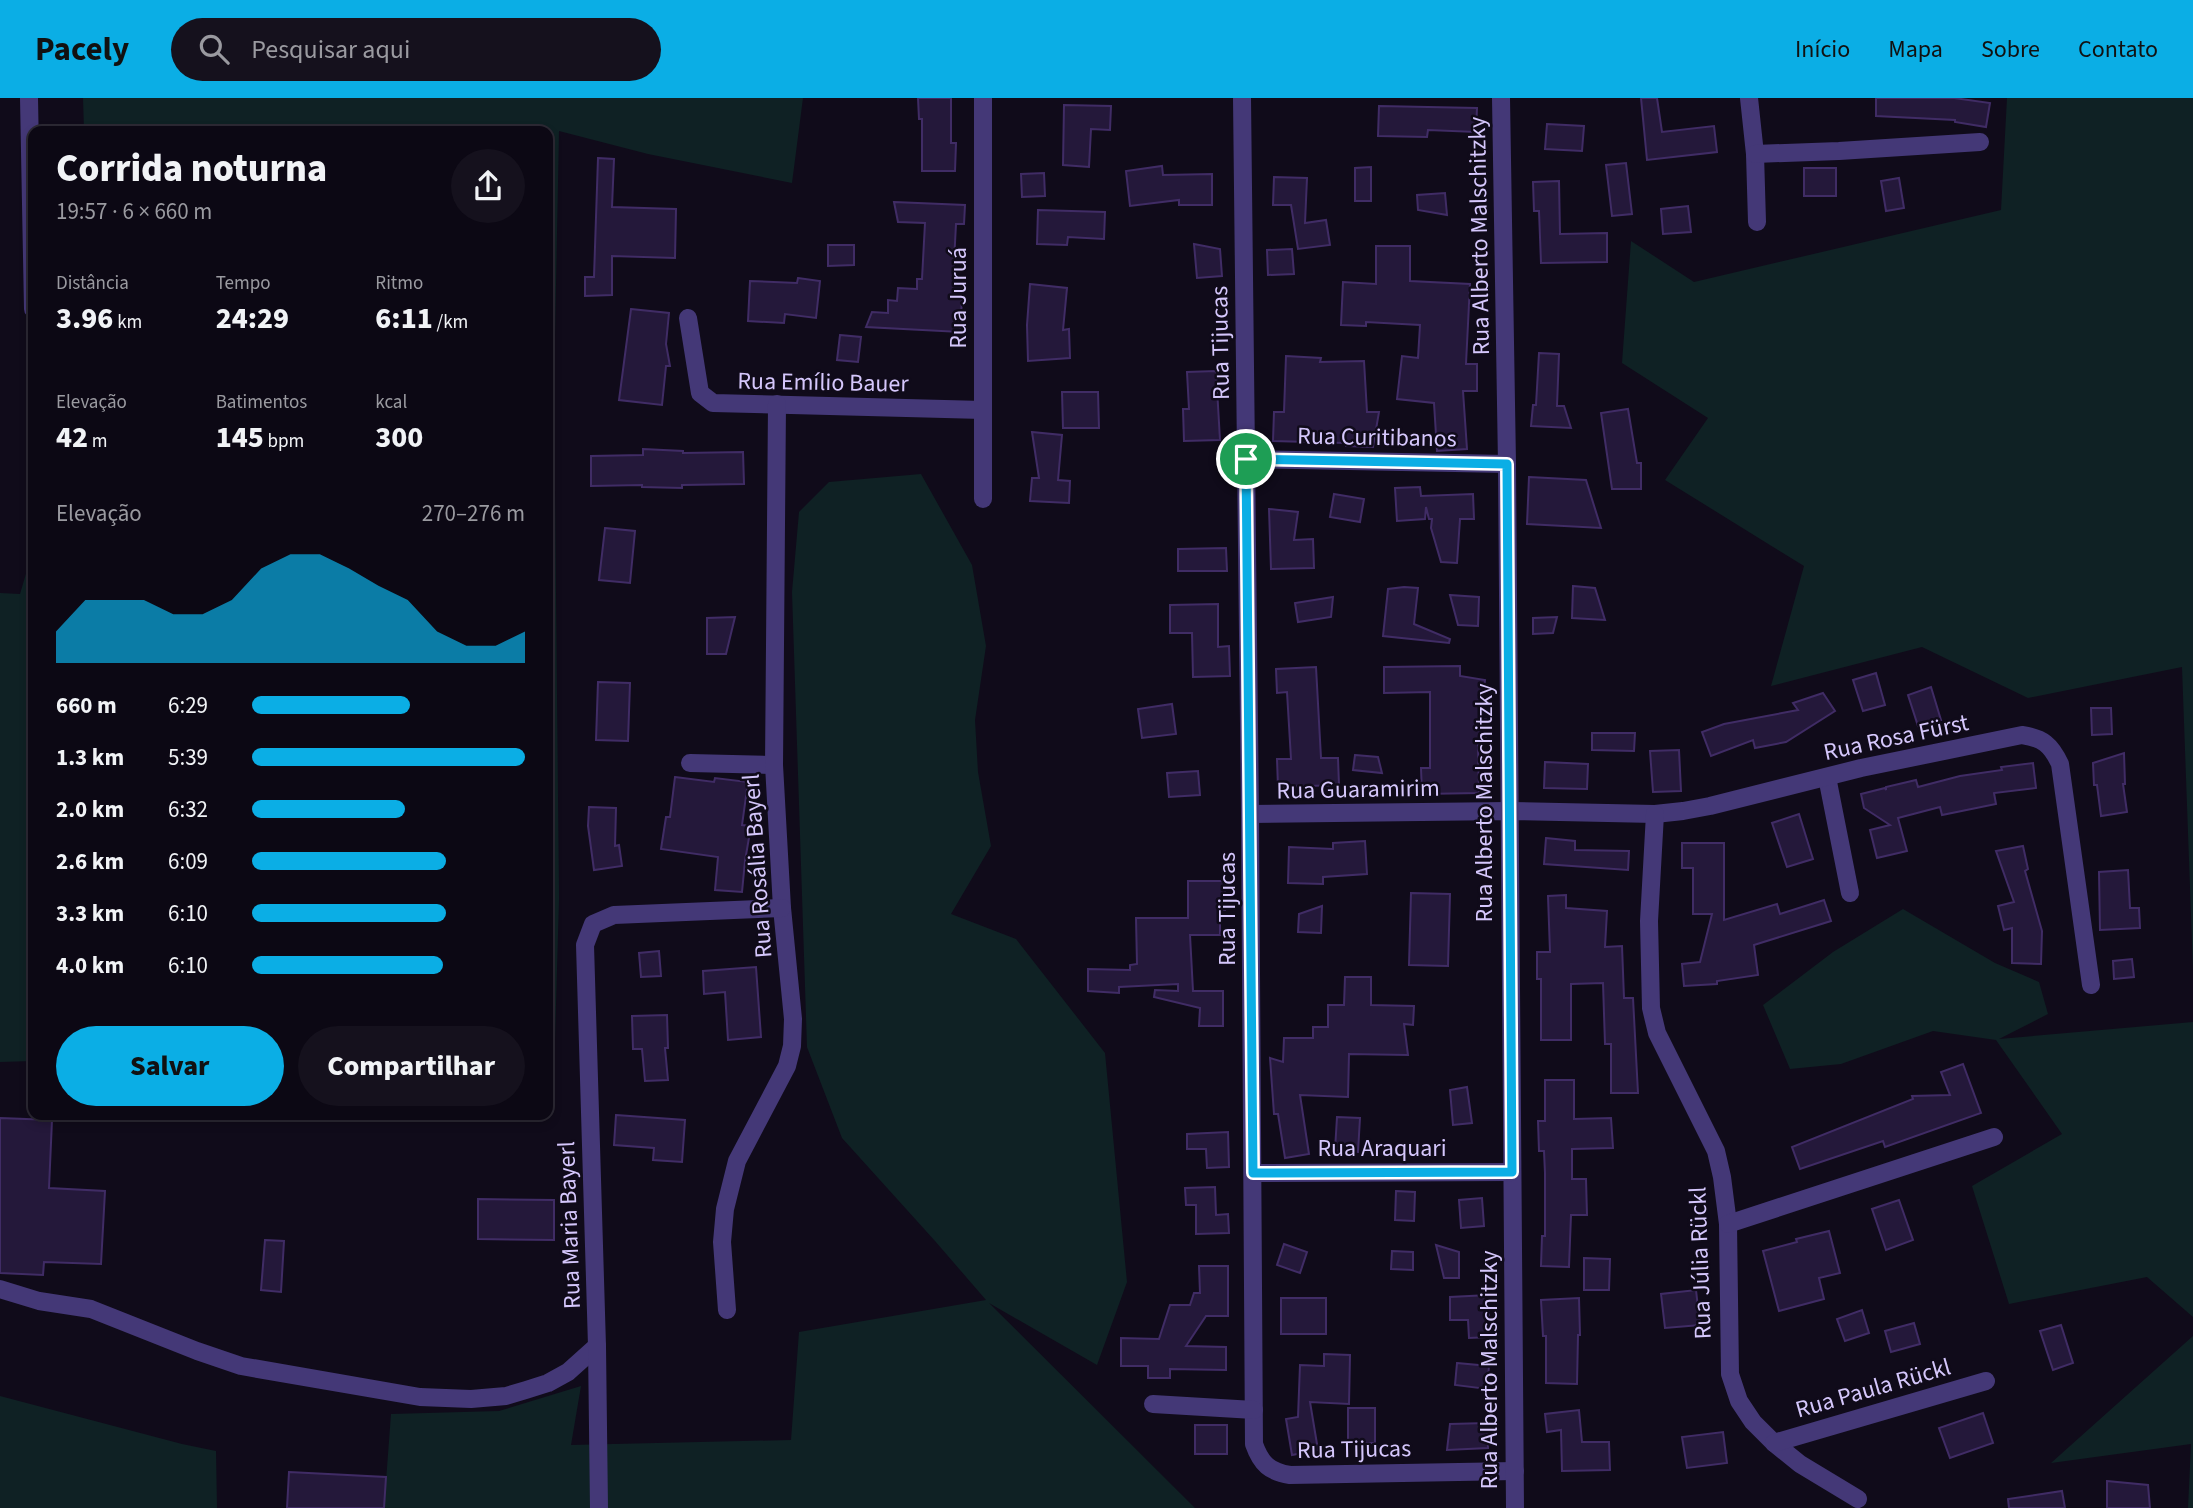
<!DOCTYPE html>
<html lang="pt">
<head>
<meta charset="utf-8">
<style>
	body { margin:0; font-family:"Source Sans 3",sans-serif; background:#15111d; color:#f1f3f6; height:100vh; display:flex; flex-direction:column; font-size:26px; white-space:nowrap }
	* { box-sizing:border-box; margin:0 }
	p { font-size:23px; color:#9a9aa0 }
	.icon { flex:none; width:38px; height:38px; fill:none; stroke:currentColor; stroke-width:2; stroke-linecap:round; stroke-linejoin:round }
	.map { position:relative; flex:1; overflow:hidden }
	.sheet { position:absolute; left:28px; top:28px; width:525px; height:994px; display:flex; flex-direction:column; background:#0c0814; border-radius:14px; box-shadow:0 4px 10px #0003,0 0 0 2px #2c2934 }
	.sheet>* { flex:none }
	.pin { position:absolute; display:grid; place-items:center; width:60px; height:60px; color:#fff; margin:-30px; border:4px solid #fff; border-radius:50%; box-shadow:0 2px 7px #0007 }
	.round { display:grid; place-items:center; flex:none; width:74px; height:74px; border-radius:37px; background:#15111d }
	.overview { display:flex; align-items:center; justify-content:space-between; height:119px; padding:0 28px }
	h1 { font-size:38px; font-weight:800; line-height:52px }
	.metrics { display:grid; grid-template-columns:repeat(3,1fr); gap:10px; height:119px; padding:7px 28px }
	.metrics div { display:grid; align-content:center }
	.metrics b { font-size:30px; font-weight:800 }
	.metrics small { font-size:19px; font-weight:400 }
	.metrics p { font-size:19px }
	.chart { height:196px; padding:14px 28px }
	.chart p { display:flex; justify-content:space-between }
	.chart svg { width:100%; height:126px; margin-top:7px; fill:#0baee5; opacity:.7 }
	.button { display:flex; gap:14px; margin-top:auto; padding:14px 28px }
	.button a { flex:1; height:80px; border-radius:42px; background:#0baee5; color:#111; font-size:28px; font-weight:800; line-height:80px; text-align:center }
	.button a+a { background:#15111d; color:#f1f3f6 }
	ul { padding:0 28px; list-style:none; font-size:23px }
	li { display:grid; grid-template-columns:112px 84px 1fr; align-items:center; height:52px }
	li i { height:18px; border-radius:9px; background:#0baee5 }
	header { display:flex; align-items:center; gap:42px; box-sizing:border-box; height:98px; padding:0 35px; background:#0baee5; color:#111 }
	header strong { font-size:33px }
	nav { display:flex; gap:38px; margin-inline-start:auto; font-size:24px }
	.search { width:490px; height:63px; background:#15111d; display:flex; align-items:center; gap:18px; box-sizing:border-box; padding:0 24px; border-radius:38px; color:#9a9aa0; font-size:26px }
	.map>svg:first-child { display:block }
	.green { fill:#0f2124 }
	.building { fill:#24183a; stroke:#402c65; stroke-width:2 }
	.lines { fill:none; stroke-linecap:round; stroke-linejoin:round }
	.minor { stroke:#443877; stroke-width:18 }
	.route-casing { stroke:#fff; stroke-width:14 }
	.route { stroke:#0baee5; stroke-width:9 }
	.labels { text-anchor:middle; stroke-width:5; stroke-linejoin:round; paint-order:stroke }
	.street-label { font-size:24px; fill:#d5c7fc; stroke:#100b1a }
</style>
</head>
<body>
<header>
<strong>Pacely</strong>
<div class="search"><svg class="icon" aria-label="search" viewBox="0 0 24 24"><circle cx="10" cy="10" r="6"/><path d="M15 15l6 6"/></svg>Pesquisar aqui</div>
<nav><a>Início</a><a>Mapa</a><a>Sobre</a><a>Contato</a></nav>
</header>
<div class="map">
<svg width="2193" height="1410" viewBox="0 0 2193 1410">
	<rect width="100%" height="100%" fill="#100b1a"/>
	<g class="green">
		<polygon points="83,0 803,0 792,85 648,56 559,33 554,291 559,800 555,943 548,943 548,33 84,33"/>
		<polygon points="2007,0 2193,0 2193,873 2182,569 2028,600 1922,549 1771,588 1804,468 1665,382 1708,320 1622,265 1631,143 1694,184 2001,112"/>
		<polygon points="921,376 972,467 986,548 975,622 978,674 991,748 951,816 1016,841 1105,955 1127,1184 1097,1267 989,1205 1195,1410 384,1410 391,1316 499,1313 581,1288 571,1347 791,1342 799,1234 986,1202 935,1143 842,1040 807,949 792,494 799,414 829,384"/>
		<polygon points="33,452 33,963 0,964 0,495 20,496"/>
		<polygon points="1903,811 1995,865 2039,884 2048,916 1999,941 2193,924 2193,1219 2147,1179 2009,1206 1972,1088 2062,1036 1996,942 1933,933 1841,966 1790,971 1763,907 1833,854"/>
		<polygon points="2193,1238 2193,1410 2188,1410 2191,1346 2051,1365"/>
		<polygon points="0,1298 182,1346 216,1353 217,1410 0,1410"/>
	</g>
	<g class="building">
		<polygon points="918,0 951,0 951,45 956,45 955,73 922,73 922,21 919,21"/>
		<polygon points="1641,0 1657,0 1662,34 1714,28 1717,54 1647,62"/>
		<polygon points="1876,0 1954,0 1990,5 1986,29 1955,24 1955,22 1876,18"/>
		<polygon points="1064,7 1111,8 1110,32 1091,31 1089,69 1063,67"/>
		<polygon points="1379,8 1477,10 1476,34 1428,32 1427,39 1378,38"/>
		<polygon points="1547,26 1584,28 1582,53 1545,51"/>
		<polygon points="598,60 614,61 612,109 676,111 675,160 612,158 612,197 585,198 585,179 594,179"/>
		<polygon points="1626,65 1632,116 1612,118 1606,67"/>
		<polygon points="1162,68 1163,77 1212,76 1212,107 1179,107 1179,102 1130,108 1126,73"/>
		<polygon points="1371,69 1371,103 1355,103 1355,70"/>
		<rect x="1804" y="70" width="32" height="28"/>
		<polygon points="1044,75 1045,98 1022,99 1021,76"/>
		<polygon points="1274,79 1307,80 1305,125 1326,122 1330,147 1298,151 1291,107 1273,107"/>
		<polygon points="1899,80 1904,110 1886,113 1881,83"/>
		<polygon points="1559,83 1560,136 1607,135 1607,164 1541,165 1539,113 1534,113 1533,84"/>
		<polygon points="1445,95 1447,117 1418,112 1417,97"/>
		<polygon points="894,104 965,107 964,126 956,126 953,183 963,184 960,234 866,229 872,214 888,215 888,202 897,203 898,190 917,191 917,181 922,181 925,125 898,124"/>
		<polygon points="1688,108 1691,134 1663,136 1661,111"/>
		<polygon points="1038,112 1105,114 1104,141 1068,139 1067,147 1037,146"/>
		<polygon points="1194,146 1220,151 1222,178 1197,180"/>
		<polygon points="828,147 854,147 854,167 828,168"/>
		<polygon points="1376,148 1410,148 1410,183 1470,186 1466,266 1477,266 1477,293 1463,293 1467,351 1437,353 1434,305 1397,301 1402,258 1418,260 1420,227 1366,224 1366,228 1341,227 1343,184 1376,186"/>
		<polygon points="1292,151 1294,176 1268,177 1267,152"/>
		<polygon points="798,180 820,183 816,220 785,216 784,225 748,223 750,183 797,185"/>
		<polygon points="1030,186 1067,190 1063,232 1069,231 1070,260 1028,263 1027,227"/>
		<polygon points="631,211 669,215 666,246 670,268 666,268 662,307 619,302"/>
		<polygon points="840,237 861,239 858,264 837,262"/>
		<polygon points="1539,255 1559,256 1557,308 1564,308 1571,330 1531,328 1533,307 1536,307"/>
		<polygon points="1286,258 1321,260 1320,264 1364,263 1367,314 1379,314 1373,349 1346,348 1346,345 1273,343 1274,314 1284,314"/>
		<polygon points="1216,273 1220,342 1184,343 1183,311 1189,311 1187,274"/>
		<polygon points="1062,294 1098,294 1099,330 1063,330"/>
		<polygon points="1628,311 1637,365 1641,365 1641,391 1612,391 1601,315"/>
		<polygon points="1032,334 1062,337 1058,382 1070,383 1069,405 1030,403 1032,380 1039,380"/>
		<polygon points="643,351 683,353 683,355 743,354 744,386 682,387 682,390 642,389 642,387 591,388 591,358 643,357"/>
		<polygon points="1529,379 1586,382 1601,430 1527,426"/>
		<polygon points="1420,389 1421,398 1473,396 1474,421 1460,421 1457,465 1441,464 1431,430 1432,421 1429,421 1426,409 1425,421 1397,423 1395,390"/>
		<polygon points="1334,396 1364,401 1360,424 1330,419"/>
		<polygon points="1269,411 1298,414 1294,442 1313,441 1314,470 1271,471"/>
		<polygon points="605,430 635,433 630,485 599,482"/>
		<polygon points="1226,450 1227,473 1178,473 1178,451"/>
		<polygon points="1573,488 1595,490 1605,522 1572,520"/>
		<polygon points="1404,489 1418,490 1414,526 1450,541 1449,545 1383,538 1388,491"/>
		<polygon points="1450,497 1479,499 1478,528 1458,527"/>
		<polygon points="1333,499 1331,519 1298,524 1295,505"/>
		<polygon points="1218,506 1218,549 1229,548 1230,578 1193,579 1192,535 1170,535 1170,507"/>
		<polygon points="735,519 726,556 707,556 707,520"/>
		<polygon points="1557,519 1553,535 1533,536 1533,520"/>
		<polygon points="1460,568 1460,578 1485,582 1480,621 1486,621 1486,644 1478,644 1479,695 1422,696 1421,670 1430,670 1430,594 1384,595 1384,569"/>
		<polygon points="1316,569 1321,660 1338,660 1339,687 1278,689 1277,661 1291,661 1287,594 1277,595 1276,571"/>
		<polygon points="1876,575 1885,607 1863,613 1853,582"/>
		<polygon points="598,584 630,585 628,643 596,642"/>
		<polygon points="1931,589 1941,622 1918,628 1908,597"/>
		<polygon points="1823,595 1835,613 1786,644 1755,650 1753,642 1711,658 1702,634 1724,626 1798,612 1793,605"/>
		<polygon points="1172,606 1176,636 1142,640 1138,611"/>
		<polygon points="2091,610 2111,610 2112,636 2092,637"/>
		<polygon points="1592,635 1635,635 1634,653 1592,652"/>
		<polygon points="1679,652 1681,693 1653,694 1650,653"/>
		<polygon points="2124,655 2125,686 2123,686 2127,714 2101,718 2097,687 2094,687 2093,665"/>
		<polygon points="1355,657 1378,659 1382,675 1353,672"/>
		<polygon points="1545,664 1588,666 1587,691 1544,690"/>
		<polygon points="2033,665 2036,690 1994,695 1996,706 1942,717 1940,709 1898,720 1907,753 1877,760 1870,732 1890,727 1864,710 1861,696 1885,690 1886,692 1886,689 1916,682 1918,689 1960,678 2002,672 2001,669"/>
		<polygon points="1198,673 1200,697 1169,699 1167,675"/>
		<polygon points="675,679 714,684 715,680 748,684 742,727 751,728 745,763 742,794 715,792 718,759 661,751 666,719 670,719"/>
		<polygon points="589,709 616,710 615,748 619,747 622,768 594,772 588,728"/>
		<polygon points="1799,716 1813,761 1787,769 1772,725"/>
		<polygon points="1546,740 1575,743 1575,752 1629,753 1628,772 1544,766"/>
		<polygon points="1365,743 1367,776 1323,779 1323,786 1288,785 1289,749 1333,751 1333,745"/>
		<polygon points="1682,745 1724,745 1724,822 1777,806 1780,816 1824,802 1831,823 1754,847 1758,877 1717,883 1717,886 1684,888 1682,866 1700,864 1712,816 1693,816 1693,770 1682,770"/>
		<polygon points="2023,748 2028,771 2025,773 2042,833 2041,866 2012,865 2012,830 2004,832 1998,808 2014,804 1996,753"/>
		<polygon points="2128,772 2130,810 2139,810 2140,830 2100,832 2099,774"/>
		<polygon points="1188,783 1225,783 1225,812 1220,812 1220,837 1190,837 1193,893 1223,893 1223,928 1199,928 1200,910 1154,899 1155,892 1178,893 1178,886 1119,889 1119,895 1088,893 1088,871 1130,872 1130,867 1137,866 1136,820 1188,820"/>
		<polygon points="1411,795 1450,796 1448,868 1409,867"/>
		<polygon points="1566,797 1566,810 1607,813 1605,849 1622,848 1624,900 1633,900 1638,995 1611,995 1611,946 1605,946 1603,885 1571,886 1571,942 1541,942 1541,881 1537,881 1537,854 1550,854 1548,798"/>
		<polygon points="1322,808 1321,835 1298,834 1299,816"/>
		<polygon points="659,853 661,878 641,879 639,855"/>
		<polygon points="2132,861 2134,879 2114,881 2113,863"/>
		<polygon points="756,869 761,939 728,942 725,894 704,896 703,873"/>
		<polygon points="1345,879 1371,879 1371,907 1414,908 1413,927 1404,926 1408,957 1349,956 1348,999 1300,997 1309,1056 1285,1060 1278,1016 1274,1016 1270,960 1283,964 1284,940 1313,940 1313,929 1328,929 1328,907 1344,907"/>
		<polygon points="667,917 668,950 665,950 668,982 645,983 642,951 633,951 632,918"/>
		<polygon points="1963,966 1981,1015 1885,1049 1883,1043 1800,1071 1792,1049 1913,1001 1912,998 1950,997 1941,974"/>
		<polygon points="1545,982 1574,982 1574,1021 1611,1020 1613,1050 1572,1051 1572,1081 1586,1081 1587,1117 1571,1117 1569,1169 1541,1168 1542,1138 1545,1138 1545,1075 1544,1053 1539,1053 1538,1023 1545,1023"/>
		<polygon points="1467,989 1472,1025 1453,1027 1450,992"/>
		<polygon points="616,1017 685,1022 682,1064 653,1062 654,1050 614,1047"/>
		<polygon points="1337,1019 1360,1020 1358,1054 1335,1052"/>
		<polygon points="0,1020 52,1022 49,1090 105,1093 101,1166 44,1164 43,1177 0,1175"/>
		<polygon points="1228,1034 1229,1069 1207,1070 1206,1051 1187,1051 1187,1036"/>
		<polygon points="1215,1089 1216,1117 1228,1116 1229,1135 1196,1136 1196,1107 1186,1107 1185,1090"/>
		<polygon points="1396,1093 1415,1094 1414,1123 1395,1122"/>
		<polygon points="1482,1100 1484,1128 1461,1130 1459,1102"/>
		<polygon points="478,1101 554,1102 554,1142 478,1141"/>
		<polygon points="1899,1102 1913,1142 1886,1152 1872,1111"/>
		<polygon points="1829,1133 1840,1175 1819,1180 1824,1201 1779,1213 1763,1153 1797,1144 1796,1141"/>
		<polygon points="265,1142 284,1143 281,1194 261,1192"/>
		<polygon points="1284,1146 1307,1154 1300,1175 1277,1167"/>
		<polygon points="1436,1147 1459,1154 1459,1180 1444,1180"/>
		<polygon points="1392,1153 1413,1154 1413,1172 1391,1171"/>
		<polygon points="1584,1160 1610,1161 1609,1192 1584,1192"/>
		<polygon points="1199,1168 1228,1168 1228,1218 1206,1218 1186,1248 1226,1249 1226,1272 1170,1271 1170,1280 1148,1280 1148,1268 1121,1268 1121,1240 1159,1241 1170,1207 1190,1207 1194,1195 1200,1195"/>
		<polygon points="1696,1192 1700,1227 1665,1230 1661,1196"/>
		<polygon points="1488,1197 1490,1239 1469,1240 1468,1222 1450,1222 1450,1199"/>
		<rect x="1281" y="1200" width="45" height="36"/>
		<polygon points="1579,1200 1580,1237 1578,1237 1577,1286 1546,1285 1546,1238 1543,1238 1541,1202"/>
		<polygon points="1862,1212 1869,1235 1845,1243 1837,1221"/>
		<polygon points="1914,1225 1920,1246 1891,1254 1885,1233"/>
		<polygon points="2061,1227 2073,1265 2053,1272 2040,1233"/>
		<polygon points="1324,1256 1350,1257 1349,1306 1310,1304 1318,1352 1292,1357 1286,1321 1298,1319 1300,1267 1324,1268"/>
		<polygon points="1457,1265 1489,1268 1487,1291 1455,1287"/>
		<rect x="1348" y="1310" width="27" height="35"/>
		<polygon points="1579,1312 1582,1344 1609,1344 1610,1372 1562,1373 1561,1332 1547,1334 1545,1316"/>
		<polygon points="1983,1315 1993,1345 1950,1360 1939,1330"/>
		<polygon points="1487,1325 1488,1350 1447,1352 1450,1326"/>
		<rect x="1195" y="1327" width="32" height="29"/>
		<polygon points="1723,1334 1727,1365 1687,1370 1682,1339"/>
		<polygon points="289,1374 386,1379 384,1410 287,1410"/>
		<polygon points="2107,1383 2148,1387 2150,1410 2107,1410"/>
		<polygon points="2062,1393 2065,1410 2009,1410 2008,1401"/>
	</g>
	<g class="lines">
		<g class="minor">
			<polyline points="29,0 33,211"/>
			<path d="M1242,0L1250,716L1254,1346C1261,1366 1270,1374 1290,1377L1515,1373"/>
			<polyline points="1501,0 1507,366 1515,1410"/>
			<polyline points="1749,0 1755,56 1757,124"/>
			<polyline points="1755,56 1839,53 1980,44"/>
			<polyline points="688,220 700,295 713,305 983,312"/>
			<polyline points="1246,361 1507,366"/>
			<polyline points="983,401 983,0"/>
			<polyline points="690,665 774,667"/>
			<polyline points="1827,679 1850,795"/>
			<path d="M1250,716L1508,713L1655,716L1683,713L1710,708L1861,670L2022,637C2043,640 2051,647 2060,666L2091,887"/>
			<polyline points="1655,716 1649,823 1651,910 1657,935 1716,1053 1722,1079 1728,1126 1730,1276 1739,1303 1753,1324 1774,1345 1800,1366 1858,1401"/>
			<polyline points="1253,1075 1512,1074"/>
			<polyline points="1728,1126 1994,1039"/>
			<polyline points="0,1191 39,1203 91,1211 197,1253 241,1268 420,1299 471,1301 506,1298 526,1292 548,1285 568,1274 597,1248"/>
			<polyline points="727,1212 722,1144 725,1111 737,1063 787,968 792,948 793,921 782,810 774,667 777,306"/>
			<polyline points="1153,1306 1254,1312"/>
			<polyline points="1774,1345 1986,1283"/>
			<polyline points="599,1410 597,1248 585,847 593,826 614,817 782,810"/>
		</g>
	</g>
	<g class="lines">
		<defs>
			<polygon id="route" points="1246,361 1507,366 1512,1074 1253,1075"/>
		</defs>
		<use href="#route" class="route-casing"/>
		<use href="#route" class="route"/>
	</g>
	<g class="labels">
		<g class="street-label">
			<text transform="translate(1479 138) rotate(-91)" y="8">Rua Alberto Malschitzky</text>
			<text transform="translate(958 200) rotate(-90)" y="8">Rua Juruá</text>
			<text transform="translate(1220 245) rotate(-91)" y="8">Rua Tijucas</text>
			<text transform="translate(823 284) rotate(1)" y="8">Rua Emílio Bauer</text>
			<text transform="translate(1377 339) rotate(1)" y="8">Rua Curitibanos</text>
			<text transform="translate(1896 639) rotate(-12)" y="8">Rua Rosa Fürst</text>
			<text transform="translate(1358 691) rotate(-1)" y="8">Rua Guaramirim</text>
			<text transform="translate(1484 705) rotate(-90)" y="8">Rua Alberto Malschitzky</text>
			<text transform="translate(757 768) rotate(-94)" y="8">Rua Rosália Bayerl</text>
			<text transform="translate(1227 811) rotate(-90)" y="8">Rua Tijucas</text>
			<text x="1382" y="1058">Rua Araquari</text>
			<text transform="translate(569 1127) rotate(-92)" y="8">Rua Maria Bayerl</text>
			<text transform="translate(1700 1165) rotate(-92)" y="8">Rua Júlia Rückl</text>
			<text transform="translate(1489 1272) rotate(-90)" y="8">Rua Alberto Malschitzky</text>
			<text transform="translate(1873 1290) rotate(-16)" y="8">Rua Paula Rückl</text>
			<text transform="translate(1354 1351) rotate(-1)" y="8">Rua Tijucas</text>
		</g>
	</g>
</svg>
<div class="pin" style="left:1246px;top:361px;background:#1e9e55"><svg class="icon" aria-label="arrive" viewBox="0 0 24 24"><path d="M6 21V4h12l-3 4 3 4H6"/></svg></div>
<section class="sheet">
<div class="overview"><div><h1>Corrida noturna</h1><p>19:57 · 6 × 660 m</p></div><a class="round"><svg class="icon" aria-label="share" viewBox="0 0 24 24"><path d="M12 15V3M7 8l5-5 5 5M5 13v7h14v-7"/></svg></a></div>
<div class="metrics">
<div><p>Distância</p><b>3.96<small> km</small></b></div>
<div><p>Tempo</p><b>24:29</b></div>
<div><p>Ritmo</p><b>6:11<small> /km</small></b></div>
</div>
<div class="metrics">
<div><p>Elevação</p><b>42<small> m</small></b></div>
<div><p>Batimentos</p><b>145<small> bpm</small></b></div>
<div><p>kcal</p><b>300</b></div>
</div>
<div class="chart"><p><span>Elevação</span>270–276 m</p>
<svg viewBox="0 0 160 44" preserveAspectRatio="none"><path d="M0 44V33L10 22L20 22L30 22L40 27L50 27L60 22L70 11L80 6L90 6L100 11L110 17L120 22L130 33L140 38L150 38L160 33V44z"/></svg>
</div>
<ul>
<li><b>660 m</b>6:29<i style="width:58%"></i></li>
<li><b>1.3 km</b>5:39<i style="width:100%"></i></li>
<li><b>2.0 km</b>6:32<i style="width:56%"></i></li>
<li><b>2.6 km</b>6:09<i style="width:71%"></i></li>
<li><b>3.3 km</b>6:10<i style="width:71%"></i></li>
<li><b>4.0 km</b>6:10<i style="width:70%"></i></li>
</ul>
<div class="button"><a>Salvar</a><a>Compartilhar</a></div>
</section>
</div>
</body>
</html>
